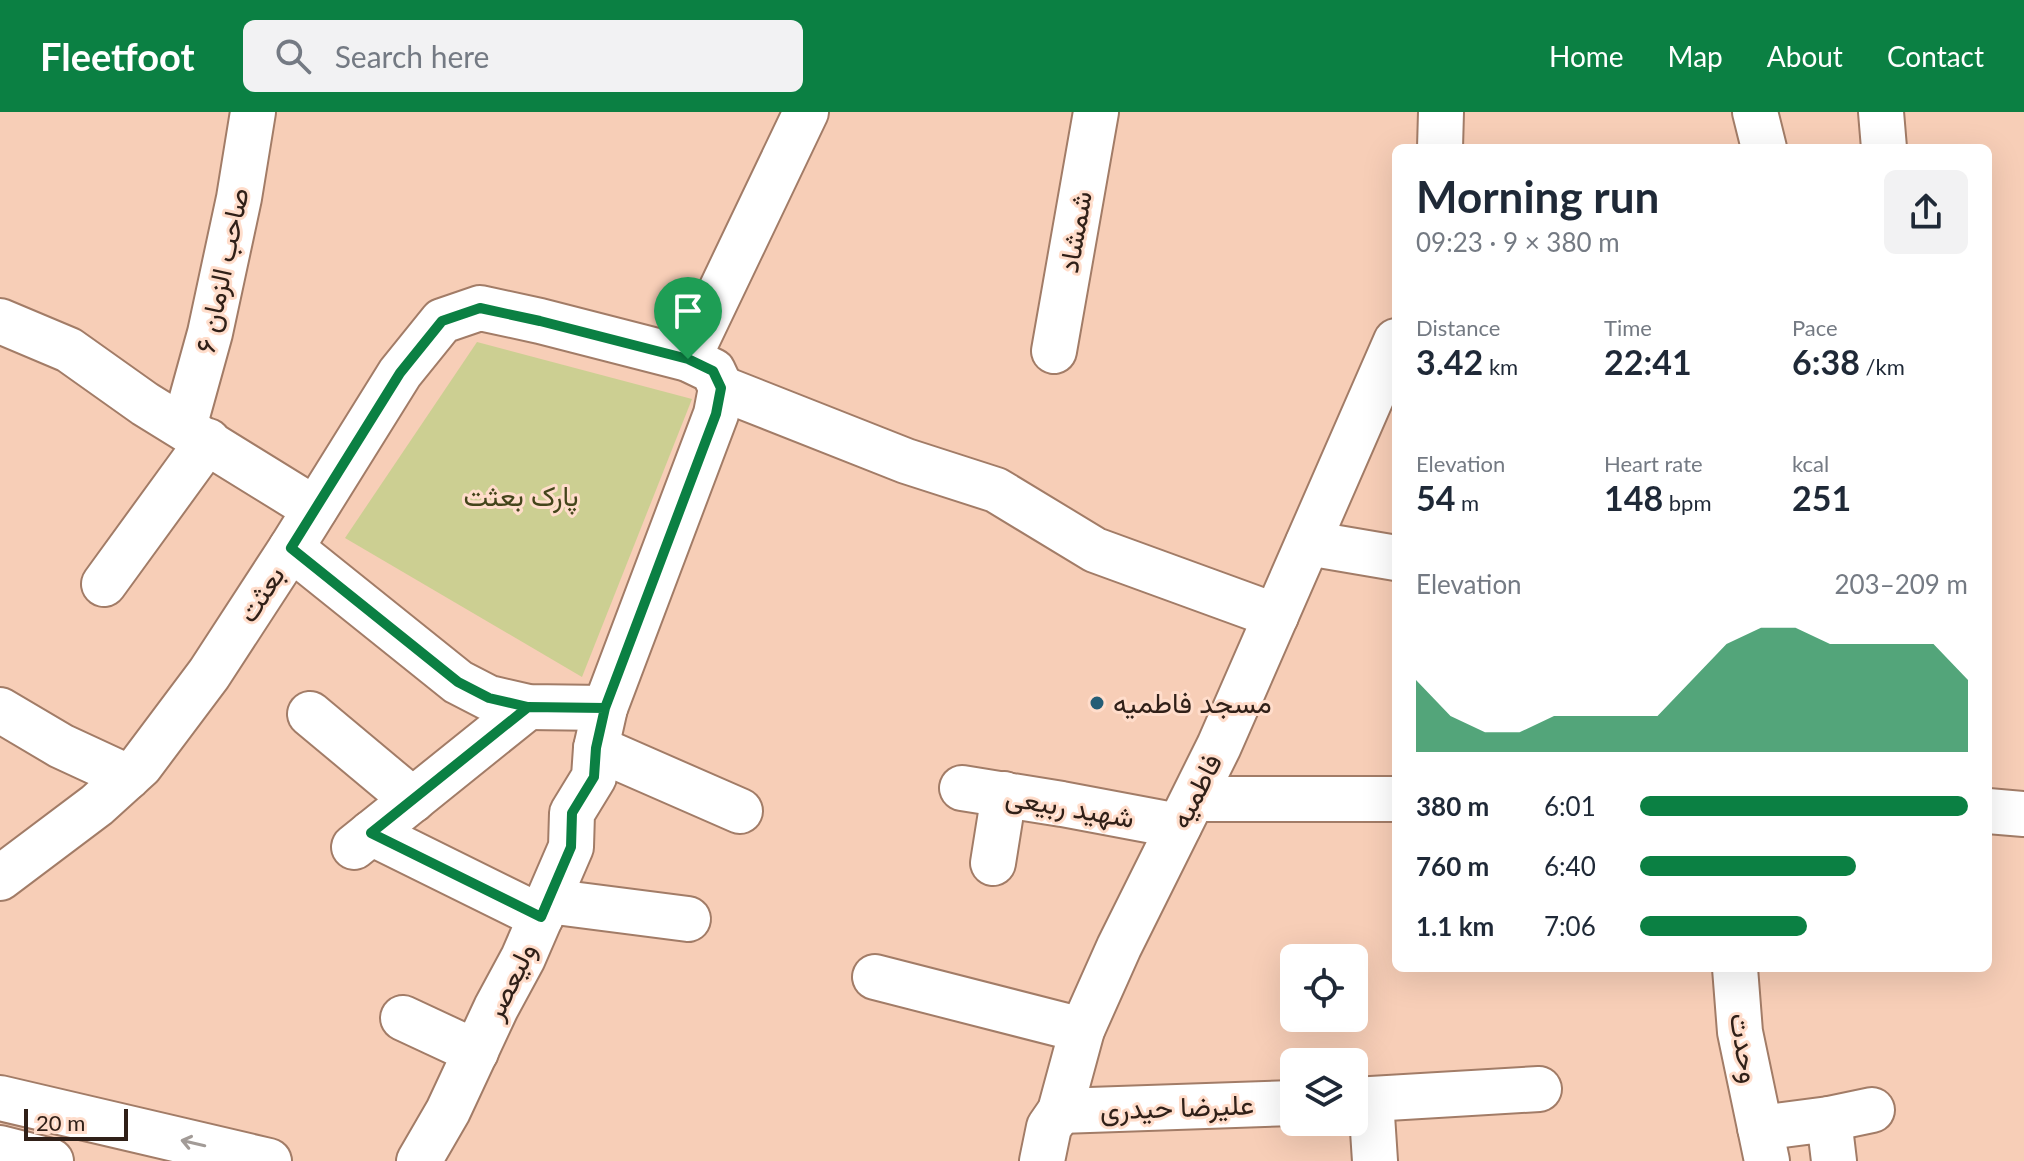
<!DOCTYPE html>
<html lang="en">
<head>
<meta charset="utf-8">
<style>
	body { margin:0; font-family:Lato,Vazirmatn,sans-serif; background:#f2f2f3; color:#1f2937; height:100vh; display:flex; flex-direction:column; font-size:30px; white-space:nowrap }
	* { box-sizing:border-box; margin:0 }
	p { font-size:26px; color:#747a83 }
	.icon { flex:none; width:44px; height:44px; fill:none; stroke:currentColor; stroke-width:2; stroke-linecap:round; stroke-linejoin:round }
	.map { position:relative; flex:1; overflow:hidden }
	.details { position:absolute; left:1392px; top:32px; width:600px; height:828px; display:flex; flex-direction:column; background:#fff; border-radius:12px; box-shadow:0 8px 32px #0002 }
	.details>* { flex:none }
	.controls { position:absolute; left:1280px; top:832px; display:grid; gap:16px }
	.controls a { display:grid; place-items:center; width:88px; height:88px; border-radius:12px; background:#fff; box-shadow:0 8px 32px #0002; font-size:40px }
	.scale { position:absolute; left:24px; bottom:20px; width:104px; box-sizing:border-box; padding-left:8px; border:4px solid #302018; border-top:0; font-size:22px; line-height:28px; white-space:nowrap; color:#302018; -webkit-text-stroke:6px #ffddcb; paint-order:stroke }
	.pin { position:absolute; display:grid; place-items:center; width:68px; height:68px; color:#fff; margin:-82px -34px; border-radius:50% 50% 50% 0; rotate:-45deg; box-shadow:0 0 8px #0007 }
	.pin .icon { rotate:45deg }
	.round { display:grid; place-items:center; flex:none; width:84px; height:84px; border-radius:12px; background:#f2f2f3 }
	.overview { display:flex; align-items:center; justify-content:space-between; height:136px; padding:0 24px }
	h1 { font-size:44px; font-weight:700; line-height:60px }
	.stats { display:grid; grid-template-columns:repeat(3,1fr); gap:12px; height:136px; padding:8px 24px }
	.stats div { display:grid; align-content:center }
	.stats b { font-size:34px; font-weight:700 }
	.stats small { font-size:22px; font-weight:400 }
	.stats p { font-size:22px }
	.chart { height:224px; padding:16px 24px }
	.chart p { display:flex; justify-content:space-between }
	.chart svg { width:100%; height:144px; margin-top:8px; fill:#0b8043; opacity:.7 }
	ul { padding:0 24px; list-style:none; font-size:26px }
	li { display:grid; grid-template-columns:128px 96px 1fr; align-items:center; height:60px }
	li i { height:20px; border-radius:10px; background:#0b8043 }
	header { display:flex; align-items:center; gap:48px; box-sizing:border-box; height:112px; padding:0 40px; background:#0b8043; color:#fff }
	header strong { font-size:38px }
	nav { display:flex; gap:44px; margin-inline-start:auto; font-size:28px }
	.search { width:560px; height:72px; background:#f2f2f3; display:flex; align-items:center; gap:20px; box-sizing:border-box; padding:0 28px; border-radius:12px; color:#747a83; font-size:30px }
	.map>svg:first-child { display:block }
	.green { fill:#cccf92 }
	.lines { fill:none; stroke-linecap:round; stroke-linejoin:round }
	.minor-casing { stroke:#a27c67; stroke-width:48 }
	.major-casing { stroke:#a27c67; stroke-width:48 }
	.minor { stroke:#fff; stroke-width:44 }
	.major { stroke:#fff; stroke-width:44 }
	.oneway { stroke:#a29b97 }
	.route-casing { stroke:#fff; stroke-width:16 }
	.route { stroke:#0b8043; stroke-width:10 }
	.poi-dot { fill:#245d76; stroke:#ffddcb; stroke-width:3 }
	.labels { text-anchor:middle; stroke-width:6; stroke-linejoin:round; paint-order:stroke }
	.street-label { font-size:28px; fill:#302018; stroke:#ffddcb }
	.park-label { font-size:28px; fill:#44451b; stroke:#ffddcb }
	.poi-label { font-size:28px; fill:#302018; stroke:#ffddcb; text-anchor:start }
</style>
</head>
<body>
<header>
<strong>Fleetfoot</strong>
<div class="search"><svg class="icon" aria-label="search" viewBox="0 0 24 24"><circle cx="10" cy="10" r="6"/><path d="M15 15l6 6"/></svg>Search here</div>
<nav><a>Home</a><a>Map</a><a>About</a><a>Contact</a></nav>
</header>
<div class="map">
<svg width="2024" height="1049" viewBox="0 0 2024 1049">
	<rect width="100%" height="100%" fill="#f7ceb7"/>
	<polygon class="green" points="477,230 692,287 582,565 345,426"/>
	<g class="lines">
		<defs>
			<g id="minor">
				<polyline points="1755,0 1764,36"/>
				<polyline points="1881,0 1884,36"/>
				<polyline points="1440,36 1441,0"/>
				<polyline points="0,209 69,238 145,292 315,397"/>
				<polyline points="1054,239 1096,0"/>
				<polyline points="688,247 806,0"/>
				<polyline points="721,276 906,349 996,378 1095,438 1276,504"/>
				<polyline points="184,315 210,221 239,86 253,0"/>
				<polyline points="1308,431 1396,446"/>
				<polyline points="291,436 458,570 489,586 528,595 605,596"/>
				<polyline points="104,472 208,329"/>
				<polyline points="0,598 61,634 128,665"/>
				<polyline points="310,602 413,688"/>
				<polyline points="596,636 740,699"/>
				<polyline points="962,676 1062,692 1179,714"/>
				<polyline points="1194,687 1396,687"/>
				<polyline points="1988,699 2024,702"/>
				<polyline points="371,721 541,805"/>
				<polyline points="354,735 528,595"/>
				<polyline points="993,751 1004,682"/>
				<polyline points="0,766 97,693 140,654 209,562 291,436 400,261 442,209 480,196 540,209 688,247 713,259 721,276 716,302 605,596 596,636 594,665 572,701 571,735 523,846 496,896 448,999 419,1049"/>
				<polyline points="548,789 688,807"/>
				<polyline points="1735,856 1740,920 1767,1049"/>
				<polyline points="875,865 1082,918"/>
				<polyline points="403,906 476,940"/>
				<polyline points="1354,988 1539,977"/>
				<polyline points="1371,988 1375,1049"/>
				<polyline points="1060,999 1294,991"/>
				<polyline points="1829,1007 1872,998"/>
				<polyline points="1760,1016 1829,1007 1834,1049"/>
				<polyline points="1042,1049 1049,1015 1060,999 1082,918 1119,835 1219,634 1396,229"/>
			</g>
			<g id="major">
				<polyline points="0,986 269,1049"/>
				<polyline points="0,1036 51,1049"/>
			</g>
		</defs>
		<use href="#minor" class="minor-casing"/>
		<use href="#major" class="major-casing"/>
		<use href="#minor" class="minor"/>
		<use href="#major" class="major"/>
	</g>
	<defs><path id="oneway-shaft" d="M-6 0H5M1.5-3L5.5 0L1.5 3" fill="none" stroke-width="1.6" stroke-linecap="round" stroke-linejoin="round" transform="scale(2)"/></defs>
	<use class="oneway" href="#oneway-shaft" transform="translate(193 1031) rotate(-167)"/>
	<g class="lines">
		<defs>
			<polyline id="route" points="688,247 540,209 480,196 442,209 400,261 291,436 458,570 489,586 528,595 605,596 596,636 594,665 572,701 571,735 541,805 371,721 528,595 605,596 716,302 721,276 713,259 688,247"/>
		</defs>
		<use href="#route" class="route-casing"/>
		<use href="#route" class="route"/>
	</g>
	<circle class="poi-dot" cx="1097" cy="591" r="8"/>
	<g class="labels">
		<g class="street-label">
			<text transform="translate(1075 120) rotate(-80)" y="10">شمشاد</text>
			<text transform="translate(222 158) rotate(-78)" y="10">صاحب الزمان ۶</text>
			<text transform="translate(261 482) rotate(-57)" y="10">بعثت</text>
			<text transform="translate(1196 679) rotate(-63)" y="10">فاطمیه</text>
			<text transform="translate(1070 695) rotate(10)" y="10">شهید ربیعی</text>
			<text transform="translate(510 869) rotate(-64)" y="10">ولیعصر</text>
			<text transform="translate(1745 936) rotate(81)" y="10">وحدت</text>
			<text transform="translate(1177 995) rotate(-2)" y="10">علیرضا حیدری</text>
		</g>
		<g class="park-label">
			<text x="521" y="394">پارک بعثت</text>
		</g>
		<g class="poi-label">
			<text x="1113" y="601">مسجد فاطمیه</text>
		</g>
	</g>
</svg>
<div class="controls">
<a><svg class="icon" aria-label="locate" viewBox="0 0 24 24"><circle cx="12" cy="12" r="6"/><path d="M12 2v4M12 18v4M2 12h4M18 12h4"/></svg></a>
<a><svg class="icon" aria-label="layers" viewBox="0 0 24 24"><path d="M12 4l9 5-9 5-9-5zM3 14l9 5 9-5"/></svg></a>
</div>
<div class="scale">20 m</div>
<div class="pin" style="left:688px;top:247px;background:#1e9e55"><svg class="icon" aria-label="arrive" viewBox="0 0 24 24"><path d="M6 21V4h12l-3 4 3 4H6"/></svg></div>
<section class="details">
<div class="overview"><div><h1>Morning run</h1><p>09:23 · 9 × 380 m</p></div><a class="round"><svg class="icon" aria-label="share" viewBox="0 0 24 24"><path d="M12 15V3M7 8l5-5 5 5M5 13v7h14v-7"/></svg></a></div>
<div class="stats">
<div><p>Distance</p><b>3.42<small> km</small></b></div>
<div><p>Time</p><b>22:41</b></div>
<div><p>Pace</p><b>6:38<small> /km</small></b></div>
</div>
<div class="stats">
<div><p>Elevation</p><b>54<small> m</small></b></div>
<div><p>Heart rate</p><b>148<small> bpm</small></b></div>
<div><p>kcal</p><b>251</b></div>
</div>
<div class="chart"><p><span>Elevation</span>203–209 m</p>
<svg viewBox="0 0 160 44" preserveAspectRatio="none"><path d="M0 44V22L10 33L20 38L30 38L40 33L50 33L60 33L70 33L80 22L90 11L100 6L110 6L120 11L130 11L140 11L150 11L160 22V44z"/></svg>
</div>
<ul>
<li><b>380 m</b>6:01<i style="width:100%"></i></li>
<li><b>760 m</b>6:40<i style="width:66%"></i></li>
<li><b>1.1 km</b>7:06<i style="width:51%"></i></li>
</ul>
</section>
</div>
</body>
</html>
